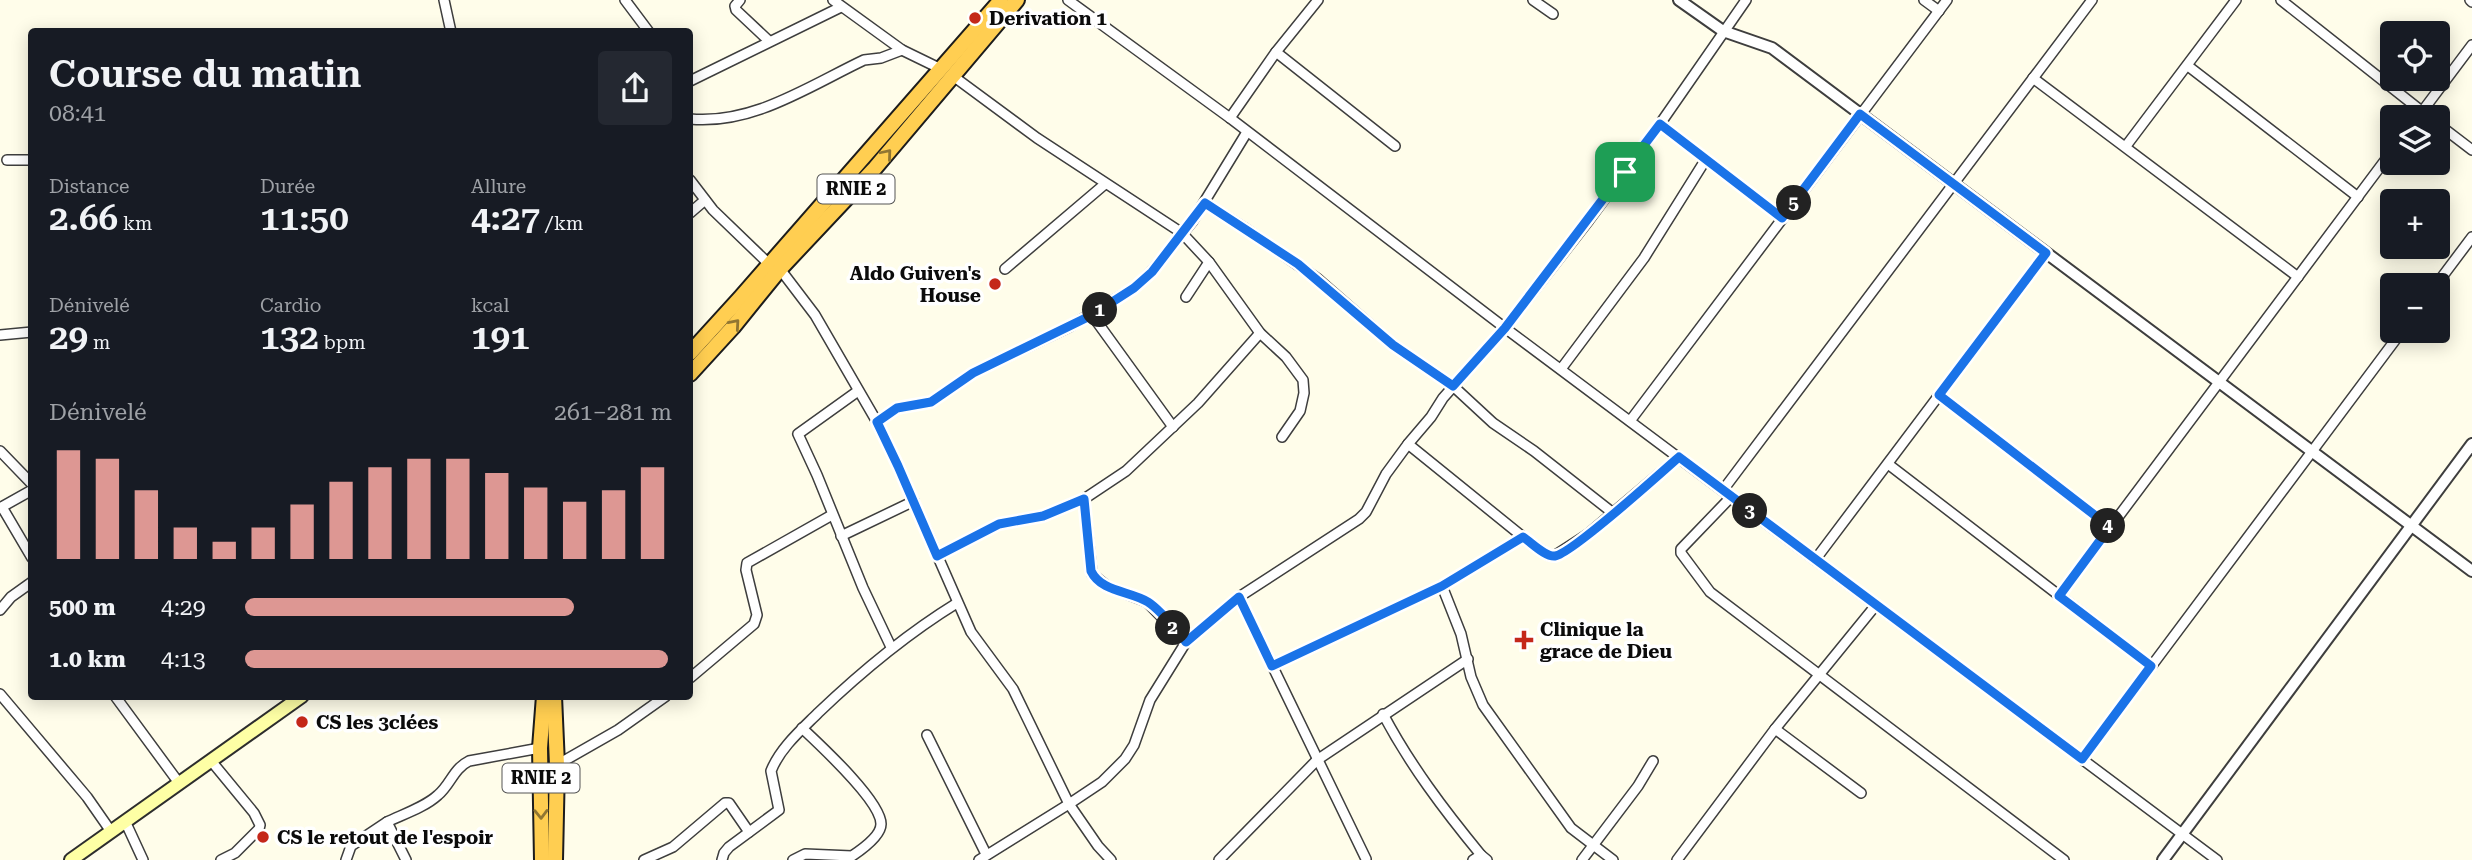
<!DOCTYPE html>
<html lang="fr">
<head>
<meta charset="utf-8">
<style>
	body { margin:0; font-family:"Roboto Serif",serif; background:#242831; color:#f1f3f6; height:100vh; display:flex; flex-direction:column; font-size:26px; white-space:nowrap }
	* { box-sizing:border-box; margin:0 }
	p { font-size:23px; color:#9ea1a6 }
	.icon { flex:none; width:38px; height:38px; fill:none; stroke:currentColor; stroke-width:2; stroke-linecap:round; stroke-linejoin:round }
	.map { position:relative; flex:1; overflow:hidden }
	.sheet { position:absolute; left:28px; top:28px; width:665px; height:672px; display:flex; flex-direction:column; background:#171b24; border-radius:7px; box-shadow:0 4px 18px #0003 }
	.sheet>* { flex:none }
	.fabs { position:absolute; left:2380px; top:21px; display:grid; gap:14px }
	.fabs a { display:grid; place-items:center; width:70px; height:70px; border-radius:7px; background:#171b24; box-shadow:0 4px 18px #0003; font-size:35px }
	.pin { position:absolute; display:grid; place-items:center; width:60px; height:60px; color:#fff; margin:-30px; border-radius:14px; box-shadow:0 4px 10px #0006 }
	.km { position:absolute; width:35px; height:35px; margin:-18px; border-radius:50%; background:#222; color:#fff; font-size:19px; line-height:35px; text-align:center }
	.round { display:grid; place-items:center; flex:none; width:74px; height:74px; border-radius:7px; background:#242831 }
	.overview { display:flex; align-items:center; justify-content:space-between; height:119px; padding:0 21px }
	h1 { font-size:38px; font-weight:600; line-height:52px }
	.metrics { display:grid; grid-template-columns:repeat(3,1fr); gap:10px; height:119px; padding:7px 21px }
	.metrics div { display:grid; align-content:center }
	.metrics b { font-size:35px; font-weight:600 }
	.metrics small { font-size:19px; font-weight:400 }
	.metrics p { font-size:19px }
	.chart { height:196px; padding:14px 21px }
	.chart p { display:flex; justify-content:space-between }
	.chart svg { width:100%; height:126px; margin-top:7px; stroke:#dd9793; stroke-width:6 }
	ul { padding:0 21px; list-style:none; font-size:23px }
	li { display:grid; grid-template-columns:112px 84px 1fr; align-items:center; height:52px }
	li i { height:18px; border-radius:9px; background:#dd9793 }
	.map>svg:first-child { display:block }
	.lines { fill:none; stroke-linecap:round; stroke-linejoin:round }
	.minor-casing { stroke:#3e3e3e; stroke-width:12 }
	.tertiary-casing { stroke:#3e3e3e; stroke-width:14 }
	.secondary-casing { stroke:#2d2d2d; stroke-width:16 }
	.trunk-casing { stroke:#1c1c1c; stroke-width:18 }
	.minor { stroke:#fff; stroke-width:9 }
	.tertiary { stroke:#fff; stroke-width:10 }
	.secondary { stroke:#feffa5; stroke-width:12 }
	.trunk { stroke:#ffce51; stroke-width:14 }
	.oneway { stroke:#917632 }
	.route-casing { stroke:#fff; stroke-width:14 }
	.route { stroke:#1a73e8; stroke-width:9 }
	.poi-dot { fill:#c4271a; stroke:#fff; stroke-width:2.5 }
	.labels { text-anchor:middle; stroke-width:7; stroke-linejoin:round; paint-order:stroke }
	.shield { fill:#fff; stroke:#545454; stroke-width:2 }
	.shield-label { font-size:18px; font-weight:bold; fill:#0b0b0b }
	.poi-label { font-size:19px; font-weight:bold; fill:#0b0b0b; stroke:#fff; text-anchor:start }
</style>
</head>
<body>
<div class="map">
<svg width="2472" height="860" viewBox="0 0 2472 860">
	<rect width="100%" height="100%" fill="#fffdea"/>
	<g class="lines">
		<defs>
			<g id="minor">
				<polyline points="444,0 451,32"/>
				<polyline points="625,0 649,32"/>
				<polyline points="740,0 735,6 736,10 769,41"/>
				<polyline points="833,0 902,50 939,68"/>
				<polyline points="1068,0 1230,118 1505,328 2217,860"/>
				<polyline points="1533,0 1553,14"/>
				<polyline points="1924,0 1939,11"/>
				<polyline points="2281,0 2429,117"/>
				<polyline points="2470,0 2472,2"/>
				<polyline points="1276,52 1395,146"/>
				<polyline points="2188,66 2358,197"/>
				<polyline points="953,76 1037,138 1182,233 1209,262 1260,333 1286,357 1303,380 1304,393 1300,411 1282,437"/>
				<polyline points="2033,78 2298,277"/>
				<polyline points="690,81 841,7"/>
				<polyline points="2418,117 2472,45"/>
				<polyline points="1230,118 1276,52 1318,0"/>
				<path d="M690,119C753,125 809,86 864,60L881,58L902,50"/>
				<polyline points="1660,124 1782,218"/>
				<polyline points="2438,124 2472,150"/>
				<polyline points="2126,146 2236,0"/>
				<polyline points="7,160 32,160"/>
				<polyline points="690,180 713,210 769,264"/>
				<polyline points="1205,203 1243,227 1318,279 1393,345 1453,386 1493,423 1534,451 1613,513"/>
				<polyline points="690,213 705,200"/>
				<polyline points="780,269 815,315 877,422 898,466 971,632 1013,689 1069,804 1098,846 1111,860"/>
				<polyline points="1005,269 1105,184"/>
				<polyline points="2436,285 2472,237"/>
				<polyline points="1186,297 1209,262"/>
				<polyline points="1092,315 1173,427"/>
				<polyline points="0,335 32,332"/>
				<polyline points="1561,369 1644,258 1706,159"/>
				<polyline points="858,391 798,434 817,475 863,588 891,647"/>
				<polyline points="1939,395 2110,527"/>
				<polyline points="1630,421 1947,0"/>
				<polyline points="877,422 897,408 931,402 973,373 1069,327 1134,288 1151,272 1192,222 1247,132"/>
				<polyline points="1408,444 1523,537 1548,555 1554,556 1588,534 1679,457"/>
				<polyline points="0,451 32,484"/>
				<polyline points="1888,464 2151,666"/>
				<polyline points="1723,490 2092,0"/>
				<polyline points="1731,497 1681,549 1681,553 1710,592 2064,860"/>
				<polyline points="1084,499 1092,574 1108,587 1147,602 1186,642"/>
				<polyline points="2,507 32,558"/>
				<polyline points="0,508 32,490"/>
				<polyline points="841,536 914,501"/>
				<polyline points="937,556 999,524 1043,516 1084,499 1126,471 1198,403 1260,333"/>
				<polyline points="1815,560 2046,253"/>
				<polyline points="1442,586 1523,537"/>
				<polyline points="2059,596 2392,151"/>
				<polyline points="1239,597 1366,859"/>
				<polyline points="0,610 11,597 32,582"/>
				<polyline points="1272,666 1442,586 1461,634 1471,677 1483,705 1571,828 1613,860"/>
				<polyline points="690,678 754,624 757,615 746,570 747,563 832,515"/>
				<polyline points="0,694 87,797 110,830"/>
				<polyline points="115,696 179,783"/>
				<path d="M1383,714C1410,765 1444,810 1481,855"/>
				<polyline points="1775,729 1861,793"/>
				<polyline points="927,735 986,854"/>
				<polyline points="2082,759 2402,331"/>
				<polyline points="212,762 254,813 260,825 259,829 235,853 221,860"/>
				<polyline points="555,766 618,730 666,696"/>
				<polyline points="125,821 143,860"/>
				<path d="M387,822C404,814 425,807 438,795C451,784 453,769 469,761L540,748"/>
				<polyline points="346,860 351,846 387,822 406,860"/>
				<polyline points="644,860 673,847 725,803 729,803 749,832"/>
				<path d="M722,860L724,853L729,847L779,810L771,771C780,748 801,730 818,713C862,671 905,635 957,603"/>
				<path d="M793,860L805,854L852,856C861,850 881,836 881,824C881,801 820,745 802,728"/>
				<polyline points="979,860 1069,804 1102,782 1125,759 1134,745 1150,700 1186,642 1239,597 1359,519 1366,512 1386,474 1408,444 1431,417 1443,398 1505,328 1589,220 1660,124 1746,0"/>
				<polyline points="1219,860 1317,760 1468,659"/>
				<polyline points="1473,860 1481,855 1487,860"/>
				<polyline points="1582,860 1638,786 1653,761"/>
				<polyline points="1677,860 1775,729 1876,605"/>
			</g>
			<g id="tertiary">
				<polyline points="1679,0 1723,31 1772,48 2472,571"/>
				<polyline points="2163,860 2472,444"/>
			</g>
			<polyline id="secondary" points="71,860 302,696"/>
			<g id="trunk">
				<polyline points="690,353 741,297 1001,0"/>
				<polyline points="690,374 733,327 780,269 875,168 1017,0"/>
				<polyline points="554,696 557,765 555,860"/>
				<polyline points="542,860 540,748 544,696"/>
			</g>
		</defs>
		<use href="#minor" class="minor-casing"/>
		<use href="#tertiary" class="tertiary-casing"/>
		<use href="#secondary" class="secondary-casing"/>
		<use href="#trunk" class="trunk-casing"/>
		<use href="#minor" class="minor"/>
		<use href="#tertiary" class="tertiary"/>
		<use href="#secondary" class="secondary"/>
		<use href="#trunk" class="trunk"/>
	</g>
	<defs><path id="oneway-chevron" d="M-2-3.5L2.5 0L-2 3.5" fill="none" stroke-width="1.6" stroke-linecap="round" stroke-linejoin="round" transform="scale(1.75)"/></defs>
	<g class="oneway">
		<use href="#oneway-chevron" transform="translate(887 154) rotate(-50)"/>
		<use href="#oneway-chevron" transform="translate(735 324) rotate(-49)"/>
		<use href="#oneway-chevron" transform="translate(541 814) rotate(89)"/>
	</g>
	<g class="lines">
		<defs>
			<path id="route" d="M1860,114L2046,253L1939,395L2110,527L2059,596L2151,666L2082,759L1679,457C1661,473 1571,554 1555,556C1545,557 1531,542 1523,537L1442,586L1272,666L1239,597L1186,642C1175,629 1162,611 1148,602C1130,591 1101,592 1091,571L1084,499L1043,516L999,524L937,556L898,466L877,422L897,408L931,402L973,373L1092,315L1134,288L1152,272L1205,203L1298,264L1393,345L1453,386L1505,328L1660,124L1782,218Z"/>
		</defs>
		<use href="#route" class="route-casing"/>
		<use href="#route" class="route"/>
	</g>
	<g class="poi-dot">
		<circle cx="975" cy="18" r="7"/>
		<circle cx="995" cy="284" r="7"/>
		<path d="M1520.5 629.5h7v7h7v7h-7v7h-7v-7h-7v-7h7z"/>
		<circle cx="302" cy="722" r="7"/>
		<circle cx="263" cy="837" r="7"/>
	</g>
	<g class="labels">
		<g class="shield">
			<rect x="817.5" y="174.5" width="77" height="29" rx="5"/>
			<rect x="502.5" y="763.5" width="77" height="29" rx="5"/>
		</g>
		<g class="shield-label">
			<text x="856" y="195">RNIE 2</text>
			<text x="541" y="784">RNIE 2</text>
		</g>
		<g class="poi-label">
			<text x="989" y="25">Derivation 1</text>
			<text x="981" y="280" text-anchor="end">Aldo Guiven's<tspan x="981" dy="22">House</tspan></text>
			<text x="1540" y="636">Clinique la<tspan x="1540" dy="22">grace de Dieu</tspan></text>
			<text x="316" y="729">CS les 3clées</text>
			<text x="277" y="844">CS le retout de l'espoir</text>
		</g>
	</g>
</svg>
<div class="fabs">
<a><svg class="icon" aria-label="locate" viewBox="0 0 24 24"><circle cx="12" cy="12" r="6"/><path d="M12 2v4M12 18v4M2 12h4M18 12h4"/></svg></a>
<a><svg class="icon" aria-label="layers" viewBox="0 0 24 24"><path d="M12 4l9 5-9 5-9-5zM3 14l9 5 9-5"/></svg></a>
<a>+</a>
<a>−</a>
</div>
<div class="pin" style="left:1625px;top:172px;background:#1e9e55"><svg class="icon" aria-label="arrive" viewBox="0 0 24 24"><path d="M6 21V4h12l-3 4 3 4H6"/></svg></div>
<b class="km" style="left:1100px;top:310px">1</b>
<b class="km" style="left:1173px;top:628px">2</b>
<b class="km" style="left:1750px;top:511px">3</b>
<b class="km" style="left:2108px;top:526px">4</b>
<b class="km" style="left:1794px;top:203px">5</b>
<section class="sheet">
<div class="overview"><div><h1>Course du matin</h1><p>08:41</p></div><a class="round"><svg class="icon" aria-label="share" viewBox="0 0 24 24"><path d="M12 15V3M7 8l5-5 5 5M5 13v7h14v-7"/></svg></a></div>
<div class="metrics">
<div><p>Distance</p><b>2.66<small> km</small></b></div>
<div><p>Durée</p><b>11:50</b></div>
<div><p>Allure</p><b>4:27<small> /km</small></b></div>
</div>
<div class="metrics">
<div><p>Dénivelé</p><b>29<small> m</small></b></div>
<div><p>Cardio</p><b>132<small> bpm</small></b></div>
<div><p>kcal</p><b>191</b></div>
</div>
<div class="chart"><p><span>Dénivelé</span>261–281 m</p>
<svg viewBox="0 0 160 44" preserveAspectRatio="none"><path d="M5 44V6M15 44V9M25 44V20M35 44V33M45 44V38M55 44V33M65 44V25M75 44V17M85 44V12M95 44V9M105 44V9M115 44V14M125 44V19M135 44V24M145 44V20M155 44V12"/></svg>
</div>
<ul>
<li><b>500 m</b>4:29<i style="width:77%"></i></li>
<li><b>1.0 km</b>4:13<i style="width:99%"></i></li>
</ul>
</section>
</div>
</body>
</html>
